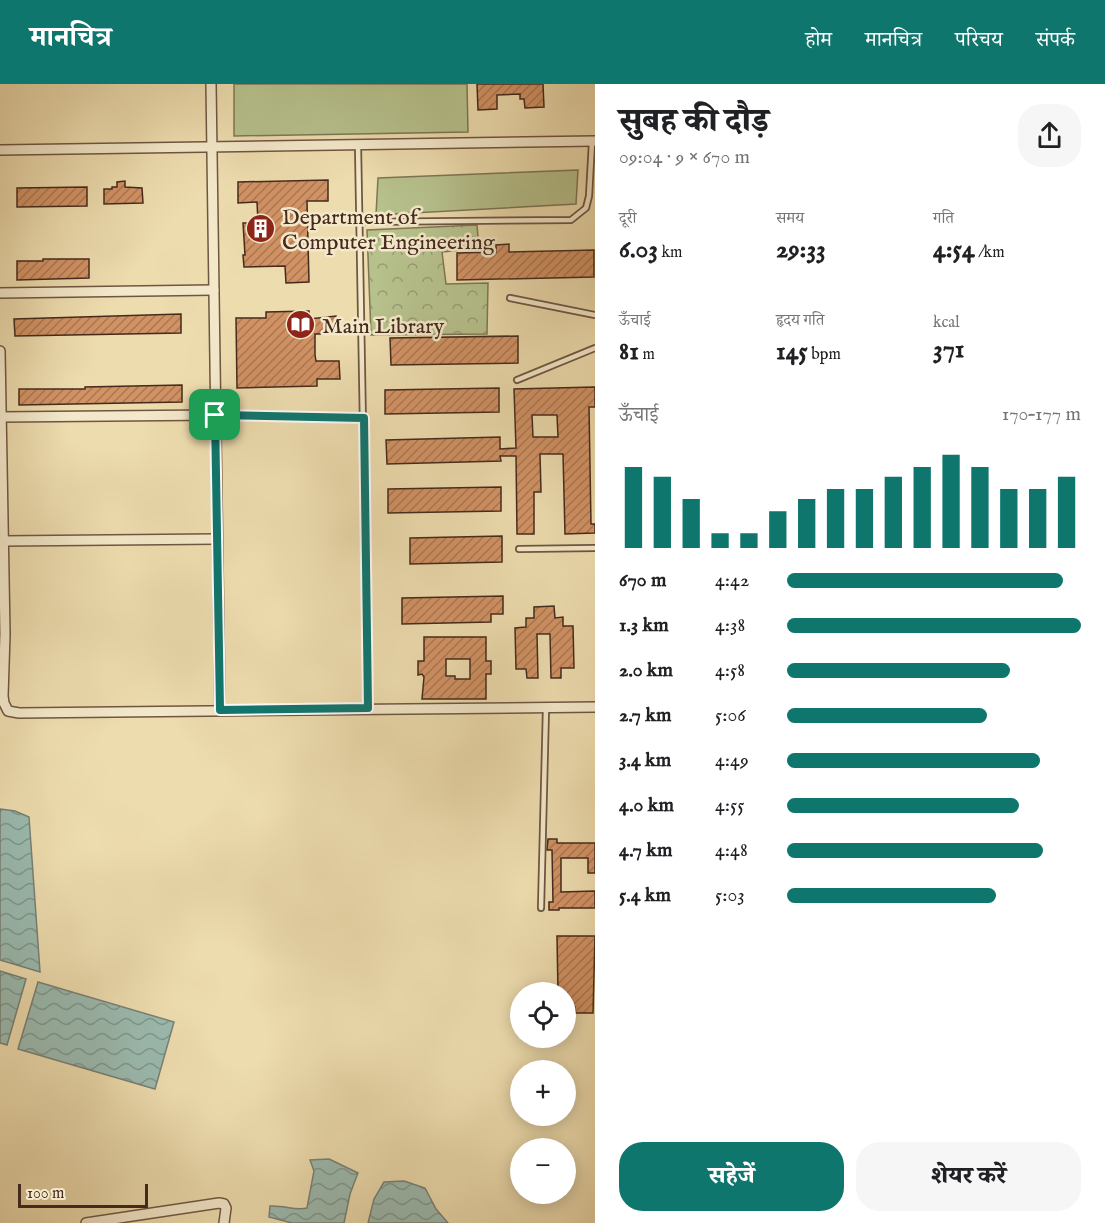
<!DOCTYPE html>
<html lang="hi">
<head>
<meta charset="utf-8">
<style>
	body { margin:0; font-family:"IM FELL English","Noto Serif Devanagari",serif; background:#f6f6f6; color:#202124; height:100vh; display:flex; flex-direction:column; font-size:22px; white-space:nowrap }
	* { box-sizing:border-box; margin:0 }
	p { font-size:20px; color:#757577 }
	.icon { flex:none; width:33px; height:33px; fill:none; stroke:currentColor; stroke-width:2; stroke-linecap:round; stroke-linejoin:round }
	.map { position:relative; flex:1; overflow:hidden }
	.side { display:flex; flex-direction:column; background:#fff; width:510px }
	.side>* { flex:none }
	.tools { position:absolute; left:510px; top:898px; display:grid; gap:12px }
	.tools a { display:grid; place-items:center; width:66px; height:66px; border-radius:50%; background:#fff; box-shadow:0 3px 15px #0003; font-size:30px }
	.scale { position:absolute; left:18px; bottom:15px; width:130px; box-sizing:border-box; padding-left:6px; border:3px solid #452a1d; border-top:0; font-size:16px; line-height:21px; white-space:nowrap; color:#452a1d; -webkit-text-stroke:4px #f3e8ca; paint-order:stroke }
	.pin { position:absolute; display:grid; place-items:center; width:51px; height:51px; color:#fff; margin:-26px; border-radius:12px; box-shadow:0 3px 9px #0006 }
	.round { display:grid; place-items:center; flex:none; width:63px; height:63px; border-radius:24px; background:#f6f6f6 }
	.head { display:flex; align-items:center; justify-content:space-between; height:102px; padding:0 24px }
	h1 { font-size:33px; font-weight:800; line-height:45px }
	.stats { display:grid; grid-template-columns:repeat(3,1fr); gap:9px; height:102px; padding:6px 24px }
	.stats div { display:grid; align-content:center }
	.stats b { font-size:26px; font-weight:800 }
	.stats small { font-size:16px; font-weight:400 }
	.stats p { font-size:16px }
	.chart { height:168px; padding:12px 24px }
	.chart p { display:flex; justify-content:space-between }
	.chart svg { width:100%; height:108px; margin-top:6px; stroke:#0f766e; stroke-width:6 }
	.primary-button { display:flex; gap:12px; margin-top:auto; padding:12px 24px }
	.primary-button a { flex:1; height:69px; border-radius:24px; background:#0f766e; color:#fff; font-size:24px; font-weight:800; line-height:69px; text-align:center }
	.primary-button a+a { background:#f6f6f6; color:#202124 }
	ul { padding:0 24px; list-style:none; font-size:20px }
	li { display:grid; grid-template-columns:96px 72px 1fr; align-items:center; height:45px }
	li i { height:15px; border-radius:8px; background:#0f766e }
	header { display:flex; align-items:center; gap:36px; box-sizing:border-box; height:84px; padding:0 30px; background:#0f766e; color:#fff }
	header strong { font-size:28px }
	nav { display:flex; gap:33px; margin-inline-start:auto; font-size:21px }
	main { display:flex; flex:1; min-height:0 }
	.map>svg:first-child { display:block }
	.grass { fill:#b6c18c; stroke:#7e7654; stroke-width:1.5 }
	.forest { fill:url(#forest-crowns); stroke:#7e7654; stroke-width:1.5 }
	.water { fill:url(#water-waves); stroke:#788075; stroke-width:1.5 }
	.building { fill:url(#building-hatch); stroke:#452a1d; stroke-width:1.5; fill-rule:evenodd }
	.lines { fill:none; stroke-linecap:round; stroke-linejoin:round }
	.service-casing { stroke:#6f5641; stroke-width:8 }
	.minor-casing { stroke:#6f5641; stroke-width:12 }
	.service { stroke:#f3e8ca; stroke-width:4.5 }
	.minor { stroke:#f3e8ca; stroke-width:9 }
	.route-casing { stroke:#fff; stroke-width:12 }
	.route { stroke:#0f766e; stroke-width:8 }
	.labels { text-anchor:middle; stroke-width:5; stroke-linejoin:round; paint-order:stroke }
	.poi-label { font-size:22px; fill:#452a1d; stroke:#f3e8ca; text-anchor:start }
</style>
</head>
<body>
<header>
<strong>मानचित्र</strong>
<nav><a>होम</a><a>मानचित्र</a><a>परिचय</a><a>संपर्क</a></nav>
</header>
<main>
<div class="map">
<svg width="595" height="1139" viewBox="0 0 595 1139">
	<defs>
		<pattern id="forest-crowns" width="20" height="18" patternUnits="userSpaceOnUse" patternTransform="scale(1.5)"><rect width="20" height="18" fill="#b6c18c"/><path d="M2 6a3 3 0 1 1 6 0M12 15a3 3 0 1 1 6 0" fill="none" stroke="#969d72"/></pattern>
		<pattern id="water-waves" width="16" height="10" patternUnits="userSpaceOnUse" patternTransform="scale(1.5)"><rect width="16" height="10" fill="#9abaaf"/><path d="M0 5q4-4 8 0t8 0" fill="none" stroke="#7f978e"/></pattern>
		<pattern id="building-hatch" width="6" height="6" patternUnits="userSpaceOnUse" patternTransform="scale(1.5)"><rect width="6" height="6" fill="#d19264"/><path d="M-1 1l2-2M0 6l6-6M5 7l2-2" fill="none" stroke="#ab7752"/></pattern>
	</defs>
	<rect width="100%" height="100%" fill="#eddcae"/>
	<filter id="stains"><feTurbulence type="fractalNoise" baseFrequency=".00333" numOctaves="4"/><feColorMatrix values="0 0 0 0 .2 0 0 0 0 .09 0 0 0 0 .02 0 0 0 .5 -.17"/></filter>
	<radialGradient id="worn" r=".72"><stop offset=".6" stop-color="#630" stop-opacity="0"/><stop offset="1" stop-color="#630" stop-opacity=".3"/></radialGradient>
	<g class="grass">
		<polygon points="234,0 467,0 468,48 234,52"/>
		<polygon points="578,86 576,120 376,131 378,94"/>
	</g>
	<polygon class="forest" points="477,141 479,164 442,168 446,200 488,199 487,250 371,251 367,146"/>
	<g class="water">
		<polygon points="0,725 15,727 29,733 40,888 0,876"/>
		<polygon points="0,887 26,895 7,961 0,959"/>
		<polygon points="38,898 174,938 155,1005 18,965"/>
		<path d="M329,1075L358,1089L350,1110L344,1139H292L269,1133L270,1122C284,1121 295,1127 307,1124L314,1087L310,1076Z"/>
		<polygon points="404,1097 425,1104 436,1125 448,1139 368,1139 374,1115 384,1098"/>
	</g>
	<g class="building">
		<polygon points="477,0 543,0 544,23 525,24 524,15 520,15 520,10 497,11 497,25 478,26"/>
		<polygon points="328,96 328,117 307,117 309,198 286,199 285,182 244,183 243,171 245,171 243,139 258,139 257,118 238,119 238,98"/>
		<polygon points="125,97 125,103 142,104 143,119 104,120 104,105 112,105 112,103 117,103 117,98"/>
		<polygon points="87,103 87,122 17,123 17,104"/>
		<polygon points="509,160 509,168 594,166 594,193 457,196 457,169 496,168 496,161"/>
		<polygon points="43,175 89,175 89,194 17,196 17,177 43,177"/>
		<polygon points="309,227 309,235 336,232 336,250 315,250 315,271 316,277 339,277 340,295 317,295 317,302 237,304 236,234 266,234 266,228"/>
		<polygon points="181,230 181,249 15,252 14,235"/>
		<polygon points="518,252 518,279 391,281 390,254"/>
		<polygon points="182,301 182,318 19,321 19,305 85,305 85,303"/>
		<path d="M595,303V323H589L591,440H595V449L565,450L563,370H540L541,408H534V450H517L516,372H500L501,377L387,380L386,356L500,353V365L516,364L514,305ZM532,331H557L558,353H533Z"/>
		<polygon points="499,304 499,328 385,330 385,306"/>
		<polygon points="501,403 501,427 388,429 388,405"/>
		<polygon points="502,452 502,478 410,480 410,454"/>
		<polygon points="503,512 503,530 491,530 491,538 402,540 402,514"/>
		<polygon points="554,522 555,534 563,533 563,542 573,542 574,584 561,584 561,594 551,594 550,550 537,550 538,594 527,594 526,585 516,585 515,544 526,543 526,534 534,534 534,523"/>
		<path d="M424,553H486V577H491V590H486V615H422L424,593L422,590L418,591V577H424ZM446,575H470V595H455V592H446Z"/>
		<polygon points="548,755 557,755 557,759 595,759 595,789 588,789 588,774 561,774 561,808 595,807 595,824 559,824 559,826 549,826 549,818 553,818 552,766 547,766"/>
		<polygon points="557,852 595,852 593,929 575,929 575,923 566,923 566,909 558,909"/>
	</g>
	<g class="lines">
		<defs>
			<g id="service">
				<polyline points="358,61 368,624"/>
				<polyline points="360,138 571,136 586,124 589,112 592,58"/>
				<polyline points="510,214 595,231"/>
				<polyline points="517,296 595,264"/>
				<polyline points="215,331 364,334"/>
				<polyline points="519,465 595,464"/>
				<polyline points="541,824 546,624"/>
			</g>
			<g id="minor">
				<polyline points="211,0 220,626"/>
				<polyline points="0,66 595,57"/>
				<polyline points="0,209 214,206"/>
				<polyline points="0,267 5,550 3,612 4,619 8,627 19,629 595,623"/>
				<polyline points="1,333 215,331"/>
				<polyline points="3,457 217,455"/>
				<polyline points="86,1139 219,1119 224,1120 226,1124 224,1139"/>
			</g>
		</defs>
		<use href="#service" class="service-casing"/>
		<use href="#minor" class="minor-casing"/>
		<use href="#service" class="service"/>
		<use href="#minor" class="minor"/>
	</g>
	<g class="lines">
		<defs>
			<polygon id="route" points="215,331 364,334 368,624 220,626"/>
		</defs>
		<use href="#route" class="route-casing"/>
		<use href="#route" class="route"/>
	</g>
	<defs>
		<symbol id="building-disc" viewBox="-11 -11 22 22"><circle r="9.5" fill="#8f2418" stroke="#f3e8ca"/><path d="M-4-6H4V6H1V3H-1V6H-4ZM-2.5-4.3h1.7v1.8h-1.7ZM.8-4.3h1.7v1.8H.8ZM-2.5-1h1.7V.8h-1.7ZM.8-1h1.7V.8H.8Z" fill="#fff"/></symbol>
		<symbol id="library-disc" viewBox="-11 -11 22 22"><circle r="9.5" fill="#8f2418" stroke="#f3e8ca"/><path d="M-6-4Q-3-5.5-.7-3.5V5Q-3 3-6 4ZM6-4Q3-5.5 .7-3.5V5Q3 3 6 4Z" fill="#fff"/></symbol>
	</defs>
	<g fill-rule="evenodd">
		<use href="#building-disc" x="244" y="128" width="33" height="33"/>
		<use href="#library-disc" x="284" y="224" width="33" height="33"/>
	</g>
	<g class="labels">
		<g class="poi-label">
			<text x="282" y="140">Department of<tspan x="282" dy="25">Computer Engineering</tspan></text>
			<text x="322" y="249">Main Library</text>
		</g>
	</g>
	<rect width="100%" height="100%" filter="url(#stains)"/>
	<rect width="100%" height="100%" fill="url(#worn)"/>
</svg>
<div class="tools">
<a><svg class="icon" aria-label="locate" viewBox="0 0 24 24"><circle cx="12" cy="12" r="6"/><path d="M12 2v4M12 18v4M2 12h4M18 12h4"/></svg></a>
<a>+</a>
<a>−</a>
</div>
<div class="scale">100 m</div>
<div class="pin" style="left:215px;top:331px;background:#1e9e55"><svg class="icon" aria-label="arrive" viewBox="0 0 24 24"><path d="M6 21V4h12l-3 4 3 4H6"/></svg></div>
</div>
<section class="side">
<div class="head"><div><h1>सुबह की दौड़</h1><p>09:04 · 9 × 670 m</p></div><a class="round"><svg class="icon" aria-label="share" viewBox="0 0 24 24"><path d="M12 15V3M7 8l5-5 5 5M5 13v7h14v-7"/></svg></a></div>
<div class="stats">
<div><p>दूरी</p><b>6.03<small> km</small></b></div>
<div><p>समय</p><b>29:33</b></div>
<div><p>गति</p><b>4:54<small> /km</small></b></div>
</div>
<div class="stats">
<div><p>ऊँचाई</p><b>81<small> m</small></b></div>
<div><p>हृदय गति</p><b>145<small> bpm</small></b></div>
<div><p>kcal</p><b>371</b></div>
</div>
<div class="chart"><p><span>ऊँचाई</span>170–177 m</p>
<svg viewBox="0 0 160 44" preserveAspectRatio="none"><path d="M5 44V11M15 44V15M25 44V24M35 44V38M45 44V38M55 44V29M65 44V24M75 44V20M85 44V20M95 44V15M105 44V11M115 44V6M125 44V11M135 44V20M145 44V20M155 44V15"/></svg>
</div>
<ul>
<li><b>670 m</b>4:42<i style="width:94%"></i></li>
<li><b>1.3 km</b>4:38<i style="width:100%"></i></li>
<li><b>2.0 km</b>4:58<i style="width:76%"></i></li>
<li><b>2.7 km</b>5:06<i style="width:68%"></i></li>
<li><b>3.4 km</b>4:49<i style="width:86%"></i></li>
<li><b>4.0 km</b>4:55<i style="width:79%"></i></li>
<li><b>4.7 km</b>4:48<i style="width:87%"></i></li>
<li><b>5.4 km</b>5:03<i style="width:71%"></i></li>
</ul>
<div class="primary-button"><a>सहेजें</a><a>शेयर करें</a></div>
</section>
</main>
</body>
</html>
